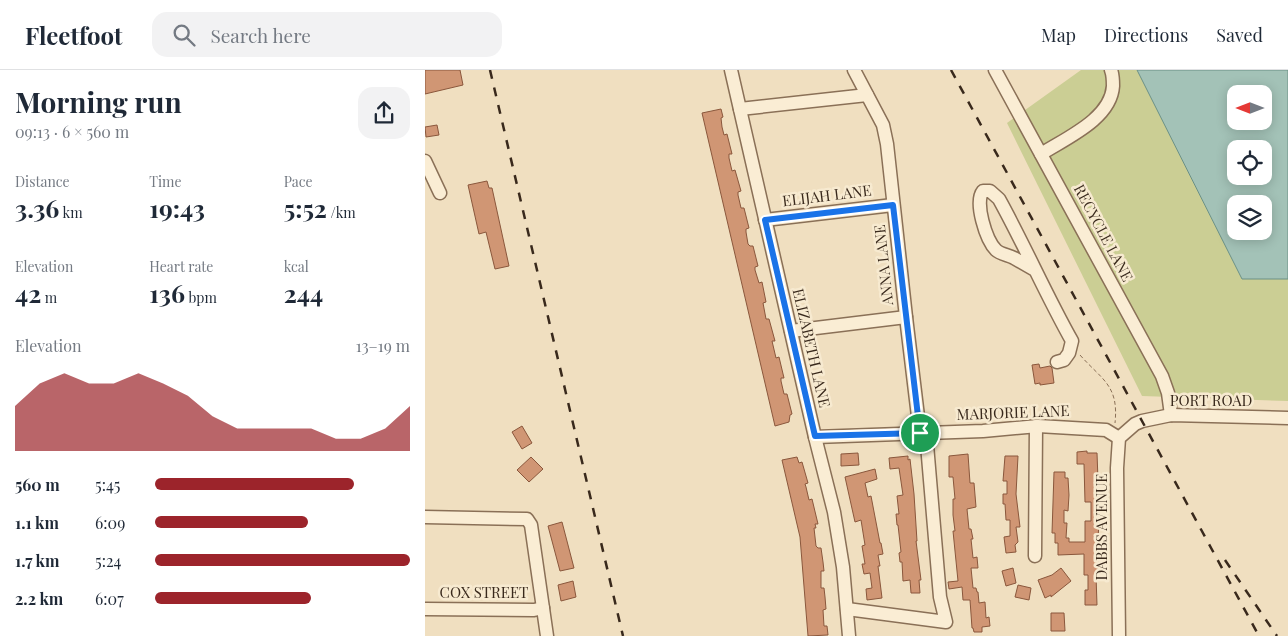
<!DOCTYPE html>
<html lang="en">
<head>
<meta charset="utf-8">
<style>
	body { margin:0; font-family:"Playfair Display",serif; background:#f2f2f3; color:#1f2937; height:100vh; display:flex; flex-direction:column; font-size:19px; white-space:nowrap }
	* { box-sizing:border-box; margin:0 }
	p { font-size:16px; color:#747a83 }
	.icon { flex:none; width:28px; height:28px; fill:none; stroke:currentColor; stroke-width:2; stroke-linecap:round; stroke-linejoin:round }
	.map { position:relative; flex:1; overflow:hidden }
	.side { display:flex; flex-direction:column; background:#fff; width:425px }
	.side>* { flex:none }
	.needle { width:32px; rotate:270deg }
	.buttons { position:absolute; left:802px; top:15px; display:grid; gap:10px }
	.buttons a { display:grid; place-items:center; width:45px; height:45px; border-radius:10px; background:#fff; box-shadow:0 2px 12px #0003; font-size:25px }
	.pin { position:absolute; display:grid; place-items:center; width:42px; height:42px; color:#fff; margin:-21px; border:2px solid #fff; border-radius:50%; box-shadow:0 1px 5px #0007 }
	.round { display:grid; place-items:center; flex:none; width:52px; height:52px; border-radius:15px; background:#f2f2f3 }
	.summary { display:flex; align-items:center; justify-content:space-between; height:85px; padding:0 15px }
	h1 { font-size:28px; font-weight:700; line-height:38px }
	.figures { display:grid; grid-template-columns:repeat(3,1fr); gap:8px; height:85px; padding:5px 15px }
	.figures div { display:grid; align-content:center }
	.figures b { font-size:25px; font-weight:700 }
	.figures small { font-size:14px; font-weight:400 }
	.figures p { font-size:14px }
	.chart { height:140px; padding:10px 15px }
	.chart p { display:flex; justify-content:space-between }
	.chart svg { width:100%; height:90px; margin-top:5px; fill:#9c242b; opacity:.7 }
	ul { padding:0 15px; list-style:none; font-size:16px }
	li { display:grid; grid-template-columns:80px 60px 1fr; align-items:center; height:38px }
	li i { height:12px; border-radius:6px; background:#9c242b }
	header { display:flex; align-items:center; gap:30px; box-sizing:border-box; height:70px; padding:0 25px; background:#fff; border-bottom:1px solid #e0e1e3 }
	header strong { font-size:24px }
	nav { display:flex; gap:28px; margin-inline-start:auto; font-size:18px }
	.search { width:350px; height:45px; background:#f2f2f3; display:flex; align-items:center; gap:12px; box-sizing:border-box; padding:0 18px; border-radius:15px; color:#747a83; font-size:19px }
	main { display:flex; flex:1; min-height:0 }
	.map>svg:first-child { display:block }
	.green { fill:#cbce94 }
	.water { fill:#a3c2b7; stroke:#6a9085; fill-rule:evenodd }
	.building { fill:#d09674; stroke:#8a573c }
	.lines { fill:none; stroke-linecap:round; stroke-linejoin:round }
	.minor-casing { stroke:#8a7057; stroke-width:15 }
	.path { stroke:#8a7057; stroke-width:1; stroke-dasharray:4 2.5; stroke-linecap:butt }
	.minor { stroke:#faedd4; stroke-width:12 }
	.rail { stroke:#39291c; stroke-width:2.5; stroke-dasharray:9 9; stroke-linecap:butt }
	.route-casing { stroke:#fff; stroke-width:10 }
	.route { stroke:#1a73e8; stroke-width:6 }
	.labels { text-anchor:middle; stroke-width:5; stroke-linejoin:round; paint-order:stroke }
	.street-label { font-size:15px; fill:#39291c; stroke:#f7ead0 }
</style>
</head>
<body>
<header>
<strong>Fleetfoot</strong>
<div class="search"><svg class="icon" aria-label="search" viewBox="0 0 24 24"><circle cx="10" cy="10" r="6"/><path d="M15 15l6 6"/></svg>Search here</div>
<nav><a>Map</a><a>Directions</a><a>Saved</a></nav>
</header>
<main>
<section class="side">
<div class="summary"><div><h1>Morning run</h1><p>09:13 · 6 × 560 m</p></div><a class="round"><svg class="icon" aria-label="share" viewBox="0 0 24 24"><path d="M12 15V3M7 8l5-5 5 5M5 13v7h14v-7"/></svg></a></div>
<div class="figures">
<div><p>Distance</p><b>3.36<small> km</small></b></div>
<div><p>Time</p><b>19:43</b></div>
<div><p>Pace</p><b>5:52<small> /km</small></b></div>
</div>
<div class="figures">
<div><p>Elevation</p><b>42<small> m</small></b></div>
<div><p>Heart rate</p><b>136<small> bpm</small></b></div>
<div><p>kcal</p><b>244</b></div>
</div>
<div class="chart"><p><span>Elevation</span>13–19 m</p>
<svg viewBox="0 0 160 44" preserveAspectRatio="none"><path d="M0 44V22L10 11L20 6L30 11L40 11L50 6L60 11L70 17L80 27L90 33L100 33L110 33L120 33L130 38L140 38L150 33L160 22V44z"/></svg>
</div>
<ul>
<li><b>560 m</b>5:45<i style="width:78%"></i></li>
<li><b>1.1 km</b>6:09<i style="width:60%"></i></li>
<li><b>1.7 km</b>5:24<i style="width:100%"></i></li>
<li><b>2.2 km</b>6:07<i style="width:61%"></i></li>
</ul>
</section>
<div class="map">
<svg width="863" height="566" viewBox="0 0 863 566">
	<rect width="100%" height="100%" fill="#f0dfc0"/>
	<polygon class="green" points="656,0 712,0 817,209 863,209 863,331 717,326 582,53"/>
	<path class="water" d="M712,0H863V209H817ZM811,24H839V51H811ZM811,79H839V106H811ZM811,134H839V161H811Z"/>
	<g class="building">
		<polygon points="0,0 35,0 38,15 0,24"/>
		<polygon points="296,39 298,47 296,48 297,57 299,65 302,64 307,84 304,84 304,88 307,101 310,100 316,121 313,122 313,125 316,138 319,138 324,158 321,159 321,162 323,174 325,176 328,176 333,196 330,197 330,200 334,213 337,212 341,232 338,233 341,249 344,249 350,271 347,271 351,288 354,287 359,308 356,308 356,311 359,324 362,324 367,344 365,345 364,352 350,356 277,43"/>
		<polygon points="12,55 14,65 1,67 0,57"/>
		<polygon points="62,111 64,118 67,118 84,196 70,199 61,162 54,164 43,115"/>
		<polygon points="614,294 615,298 625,296 627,298 629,313 615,315 615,313 610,314 607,295"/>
		<polygon points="97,356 107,373 97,379 87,362"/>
		<polygon points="662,381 662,383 672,383 673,410 671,410 671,425 675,425 673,454 674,454 672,481 674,505 671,505 672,535 660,535 660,520 663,520 663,505 659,505 659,484 633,485 633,473 630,473 630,463 627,463 629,402 640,402 640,408 643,408 644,425 643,441 639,440 639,453 642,453 641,468 644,468 644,472 660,472 660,451 666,451 666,432 660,432 659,394 652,394 652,382"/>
		<polygon points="433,383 434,395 416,396 416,384"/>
		<polygon points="543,384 545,413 549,413 551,437 542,439 544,459 546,459 548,469 546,469 548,488 552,487 553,498 546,498 548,518 551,518 552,522 553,522 554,533 560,532 561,548 564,547 565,556 557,557 557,562 549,562 548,558 547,558 545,530 538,530 537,517 524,519 523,512 533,511 528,461 530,461 528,445 528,429 530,429 528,407 524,407 524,386"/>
		<polygon points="483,386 483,390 485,389 489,424 492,471 491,471 496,510 494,510 495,523 486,523 485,510 478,511 477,492 475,492 474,483 476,482 473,455 472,455 471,444 474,444 472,426 478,425 474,398 465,399 464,388"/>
		<polygon points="580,386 593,386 591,424 595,457 591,457 593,472 590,475 591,482 581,483 579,467 585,466 585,450 581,450 580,434 578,434 578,424 582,424 582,411 578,411"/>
		<polygon points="106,387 118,399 104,412 92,400"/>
		<polygon points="372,387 374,393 377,392 383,413 380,414 381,417 384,430 387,429 393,454 390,454 391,458 389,458 391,476 393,478 396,478 398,492 399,501 396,501 396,518 399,518 400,527 401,539 398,540 399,556 402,556 403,565 383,566 375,467 357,390"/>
		<polygon points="450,399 452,409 440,413 443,427 446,426 455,473 456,473 458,484 453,485 455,496 453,496 457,528 442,530 441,519 447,518 445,503 439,504 437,494 440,494 437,476 440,475 436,450 430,452 420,407"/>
		<polygon points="137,452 149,498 135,501 123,456"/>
		<polygon points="588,498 591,513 581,516 577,501"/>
		<polygon points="636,498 646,511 626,527 626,525 620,528 613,510 627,505"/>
		<polygon points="148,511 151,527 136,531 133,515"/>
		<polygon points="593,515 606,518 604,530 590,527"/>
		<polygon points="626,543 639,543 640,561 626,561"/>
	</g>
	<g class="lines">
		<defs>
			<g id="minor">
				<polyline points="306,0 390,367 409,442 418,497 424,566"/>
				<polyline points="429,0 458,55 462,74 481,247 495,363"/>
				<polyline points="570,0 737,306 743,323 746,345"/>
				<polyline points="315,39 442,25"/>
				<path d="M616,84C641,68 686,49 688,16C688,10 688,5 686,0"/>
				<polyline points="0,91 15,123"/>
				<polyline points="340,150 468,135"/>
				<path d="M610,200C603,196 596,192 589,188C583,185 575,184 571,180C561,170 549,132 558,121H565L574,129C600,176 621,225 647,271L644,283L639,290L632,292"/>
				<polyline points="366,261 481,247"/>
				<polyline points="390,367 558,361 613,356 681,360 694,368"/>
				<polyline points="0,447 102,449 106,455 122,566"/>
				<polyline points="610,486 611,356"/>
				<polyline points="0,539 109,540 118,538"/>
				<polyline points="422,539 521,552 515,527 501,363"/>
				<polyline points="694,566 692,398 694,368 710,354 717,351 746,345 863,348"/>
			</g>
		</defs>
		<use href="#minor" class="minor-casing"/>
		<path class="path" d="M655,285C677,310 694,315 690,353"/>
		<use href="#minor" class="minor"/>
		<g class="rail">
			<polyline points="65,0 198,566"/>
			<polyline points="526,0 834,566"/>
			<polyline points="800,490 852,566"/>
		</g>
	</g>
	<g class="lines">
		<defs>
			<polygon id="route" points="468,135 495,363 390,366 340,150"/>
		</defs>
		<use href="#route" class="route-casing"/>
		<use href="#route" class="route"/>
	</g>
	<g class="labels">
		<g class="street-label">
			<text transform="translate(402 126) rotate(-7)" y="5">ELIJAH LANE</text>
			<text transform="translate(678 163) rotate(62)" y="5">RECYCLE LANE</text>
			<text transform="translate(459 195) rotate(-96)" y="5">ANNA LANE</text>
			<text transform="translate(386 278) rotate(77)" y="5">ELIZABETH LANE</text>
			<text x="786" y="336">PORT ROAD</text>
			<text transform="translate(588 343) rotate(-2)" y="5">MARJORIE LANE</text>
			<text transform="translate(677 457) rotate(-90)" y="5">DABBS AVENUE</text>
			<text x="59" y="528">COX STREET</text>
		</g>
	</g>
</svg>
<div class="buttons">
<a><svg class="needle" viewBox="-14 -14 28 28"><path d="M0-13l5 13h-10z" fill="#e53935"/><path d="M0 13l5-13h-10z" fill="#747a83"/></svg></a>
<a><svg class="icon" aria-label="locate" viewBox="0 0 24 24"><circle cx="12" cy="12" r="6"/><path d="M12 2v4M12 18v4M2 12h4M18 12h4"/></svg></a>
<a><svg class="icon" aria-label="layers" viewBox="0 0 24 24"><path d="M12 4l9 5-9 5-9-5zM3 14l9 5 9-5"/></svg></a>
</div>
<div class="pin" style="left:495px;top:363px;background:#1e9e55"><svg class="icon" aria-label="arrive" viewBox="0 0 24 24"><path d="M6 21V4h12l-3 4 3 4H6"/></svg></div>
</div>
</main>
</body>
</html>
